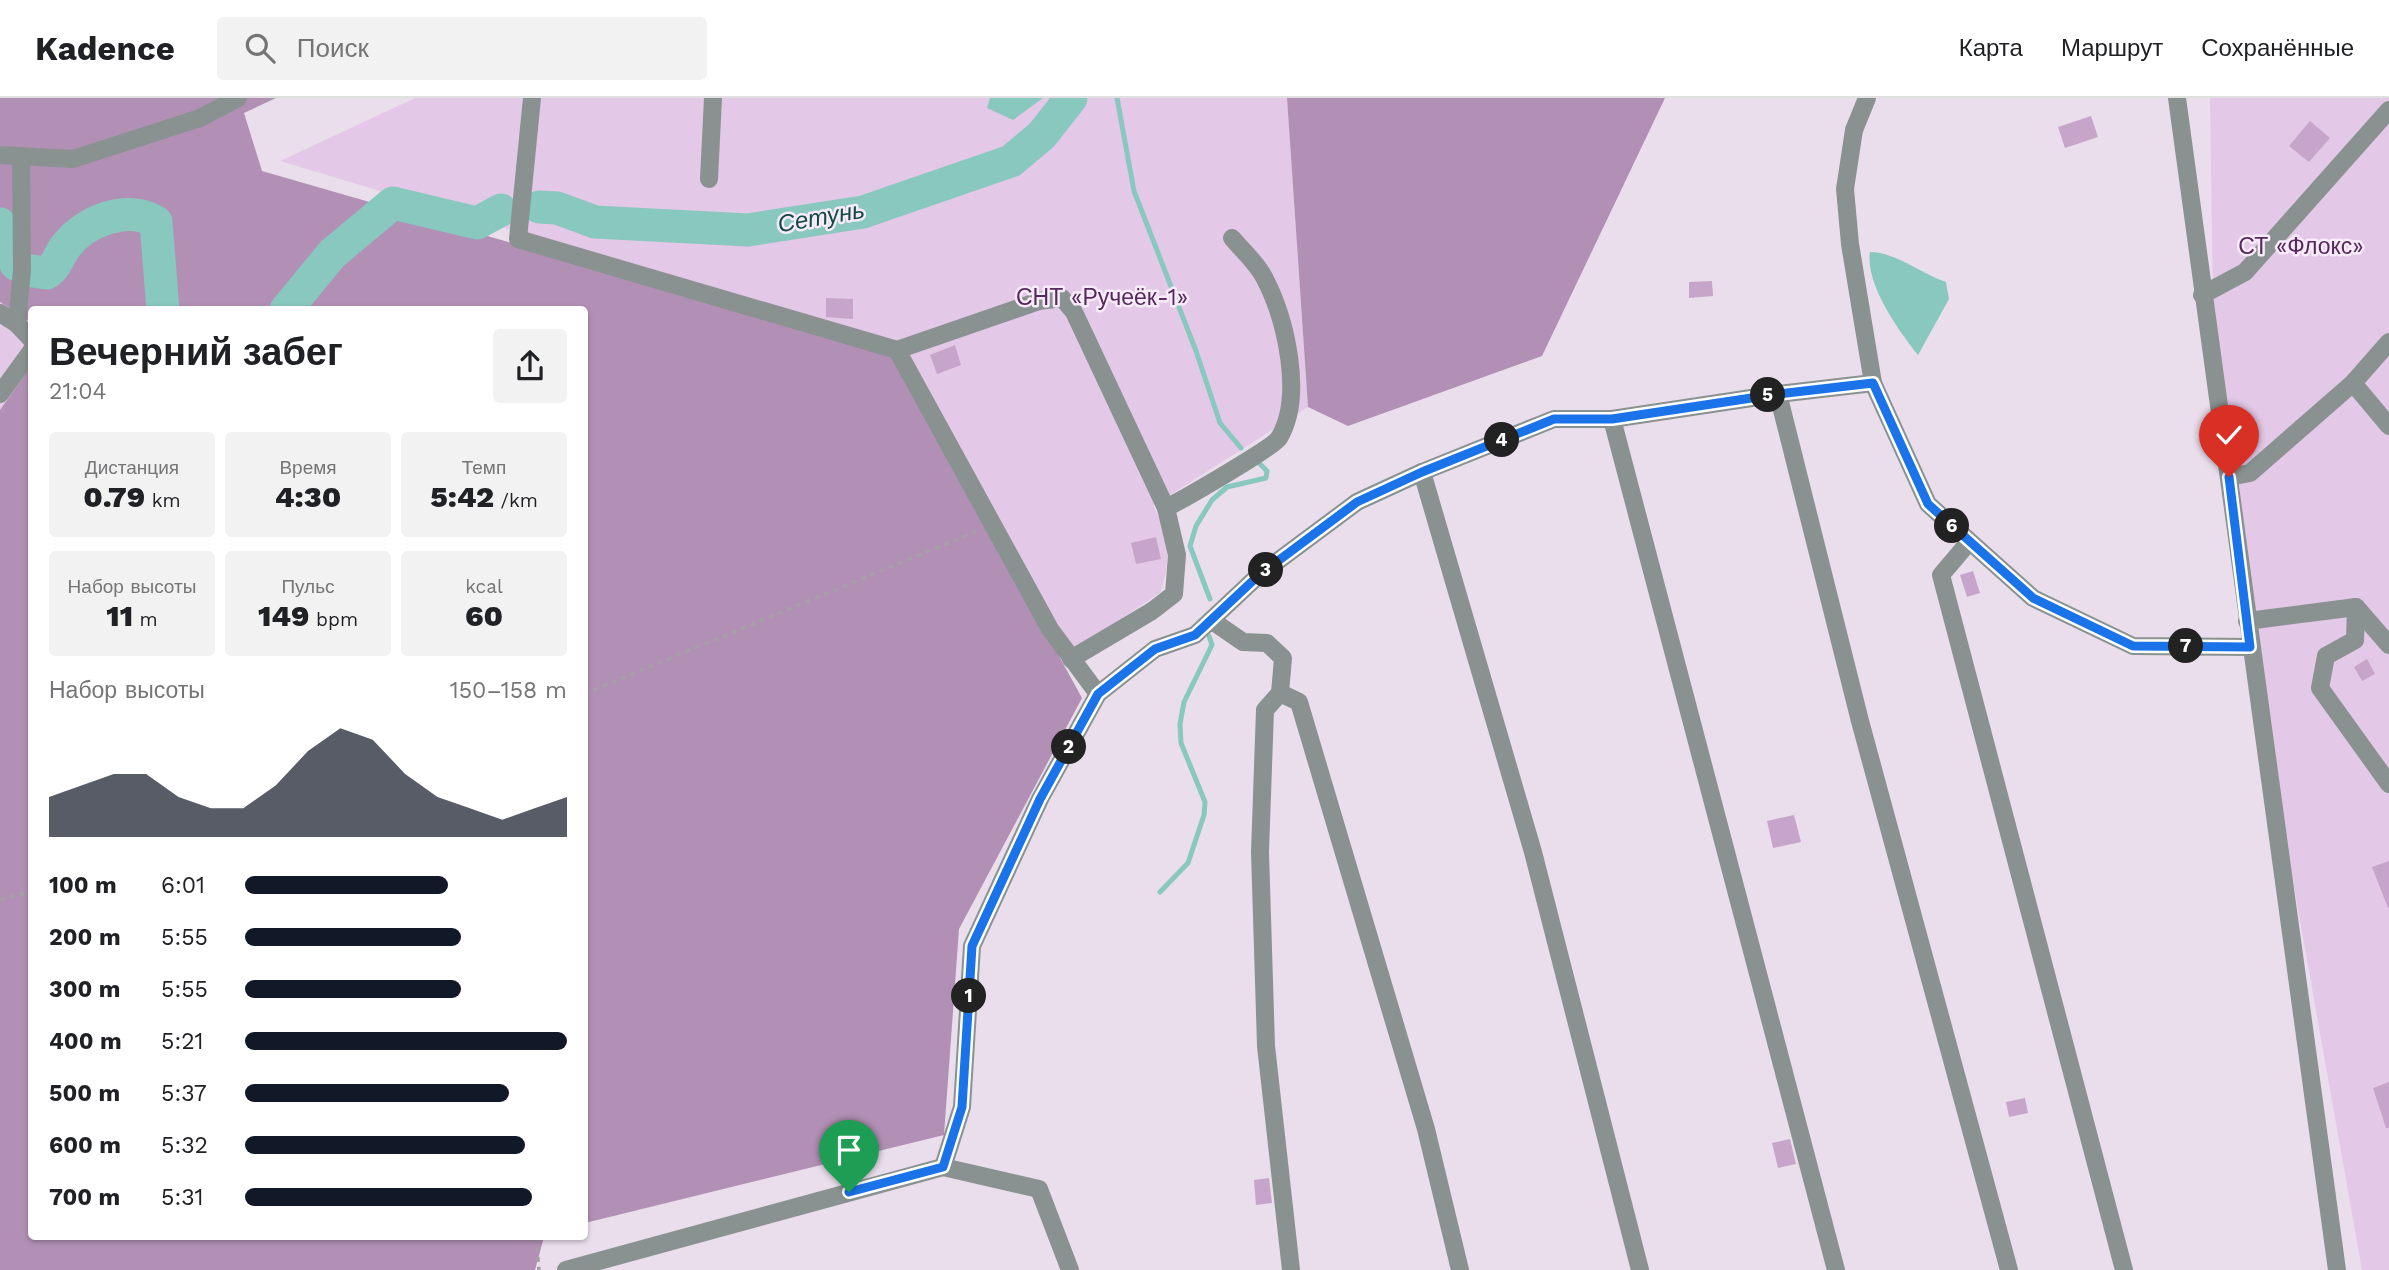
<!DOCTYPE html>
<html lang="ru">
<head>
<meta charset="utf-8">
<style>
	body { margin:0; font-family:"Work Sans",sans-serif; background:#f2f2f2; color:#202124; height:100vh; display:flex; flex-direction:column; font-size:26px; white-space:nowrap }
	* { box-sizing:border-box; margin:0 }
	p { font-size:23px; color:#757577 }
	.icon { flex:none; width:38px; height:38px; fill:none; stroke:currentColor; stroke-width:2; stroke-linecap:round; stroke-linejoin:round }
	.map { position:relative; flex:1; overflow:hidden }
	.drawer { position:absolute; left:28px; top:208px; width:560px; height:934px; display:flex; flex-direction:column; background:#fff; border-radius:7px; box-shadow:0 2px 5px #0004 }
	.drawer>* { flex:none }
	.pin { position:absolute; display:grid; place-items:center; width:60px; height:60px; color:#fff; margin:-72px -30px; border-radius:50% 50% 50% 0; rotate:-45deg; box-shadow:0 0 7px #0007 }
	.pin .icon { rotate:45deg }
	.km { position:absolute; width:35px; height:35px; margin:-18px; border-radius:50%; background:#222; color:#fff; font-size:19px; line-height:35px; text-align:center }
	.round { display:grid; place-items:center; flex:none; width:74px; height:74px; border-radius:7px; background:#f2f2f2 }
	.summary { display:flex; align-items:center; justify-content:space-between; height:119px; padding:0 21px }
	h1 { font-size:38px; font-weight:800; line-height:52px }
	.figures { display:grid; grid-template-columns:repeat(3,1fr); gap:10px; height:119px; padding:7px 21px }
	.figures div { display:grid; align-content:center; border-radius:7px; background:#f2f2f2; text-align:center }
	.figures b { font-size:30px; font-weight:800 }
	.figures small { font-size:19px; font-weight:400 }
	.figures p { font-size:19px }
	.chart { height:196px; padding:14px 21px }
	.chart p { display:flex; justify-content:space-between }
	.chart svg { width:100%; height:126px; margin-top:7px; fill:#111827; opacity:.7 }
	ul { padding:0 21px; list-style:none; font-size:23px }
	li { display:grid; grid-template-columns:112px 84px 1fr; align-items:center; height:52px }
	li i { height:18px; border-radius:9px; background:#111827 }
	header { display:flex; align-items:center; gap:42px; box-sizing:border-box; height:98px; padding:0 35px; background:#fff; border-bottom:2px solid #e0e0e0 }
	header strong { font-size:33px }
	nav { display:flex; gap:38px; margin-inline-start:auto; font-size:24px }
	.search { width:490px; height:63px; background:#f2f2f2; display:flex; align-items:center; gap:18px; box-sizing:border-box; padding:0 24px; border-radius:7px; color:#757577; font-size:26px }
	.map>svg:first-child { display:block }
	.green { fill:#e4c8e7 }
	.forest { fill:#b290b5 }
	.water { fill:#88c8bf }
	.lines { fill:none; stroke-linecap:round; stroke-linejoin:round }
	.stream { stroke:#88c8bf; stroke-width:5 }
	.river { stroke:#88c8bf; stroke-width:33 }
	.building { fill:#c7a4ca }
	.path { stroke:#a79ea9; stroke-width:3.5; stroke-dasharray:5 5; stroke-linecap:butt }
	.minor { stroke:#899290; stroke-width:18 }
	.route-casing { stroke:#fff; stroke-width:14 }
	.route { stroke:#1a73e8; stroke-width:9 }
	.labels { text-anchor:middle; stroke-width:5; stroke-linejoin:round; paint-order:stroke }
	.park-label { font-size:23px; fill:#55295b; stroke:#f8ebf9 }
	.water-label { font-size:24px; font-style:italic; fill:#124b45; stroke:#f8ebf9 }
</style>
</head>
<body>
<header>
<strong>Kadence</strong>
<div class="search"><svg class="icon" aria-label="search" viewBox="0 0 24 24"><circle cx="10" cy="10" r="6"/><path d="M15 15l6 6"/></svg>Поиск</div>
<nav><a>Карта</a><a>Маршрут</a><a>Сохранённые</a></nav>
</header>
<div class="map">
<svg width="2389" height="1172" viewBox="0 0 2389 1172">
	<rect width="100%" height="100%" fill="#eadeec"/>
	<g class="green">
		<path d="M415,0H1287L1308,309L1153,408C1171,437 1170,462 1161,494L1070,555L902,249L280,63Z"/>
		<polygon points="2210,0 2389,0 2389,1172 2362,1172 2282,721 2213,203"/>
		<polygon points="0,204 32,225 31,268 0,312"/>
	</g>
	<g class="forest">
		<polygon points="0,0 276,0 244,15 262,73 893,255 1082,600 959,831 944,1037 585,1125 584,212 32,212 31,225 0,204"/>
		<polygon points="1287,0 1665,0 1542,258 1348,328 1308,309"/>
		<polygon points="31,268 32,1139 544,1139 535,1172 0,1172 0,312"/>
	</g>
	<g class="water">
		<polygon points="990,0 1043,0 1013,22 987,10"/>
		<path d="M1870,154C1895,154 1922,176 1946,184L1949,201L1918,257C1899,233 1865,186 1870,154Z"/>
	</g>
	<g class="lines">
		<g class="stream">
			<polyline points="1117,0 1134,93 1196,253 1220,325 1241,350"/>
			<polyline points="1210,501 1190,448 1196,428 1212,402 1227,389 1266,380 1267,373 1255,361"/>
			<polyline points="1160,794 1188,765 1204,717 1205,704 1181,645 1180,626 1184,604 1212,547 1209,538"/>
		</g>
		<g class="river">
			<polyline points="539,109 557,110 595,124 748,132 863,114 1011,63 1042,37 1071,0"/>
			<polyline points="0,126 16,166"/>
			<path d="M32,173L47,175C57,168 59,157 66,148C85,123 128,106 156,124L163,212"/>
			<polyline points="286,212 332,156 393,105 477,125 501,112"/>
		</g>
	</g>
	<g class="building">
		<polygon points="2091,18 2098,39 2065,50 2058,29"/>
		<polygon points="2310,23 2330,40 2309,64 2289,48"/>
		<polygon points="1712,183 1713,198 1689,200 1689,184"/>
		<polygon points="826,200 853,201 853,221 826,219"/>
		<polygon points="955,247 961,267 937,276 930,257"/>
		<polygon points="1156,439 1161,461 1136,466 1131,445"/>
		<polygon points="1973,473 1980,495 1967,499 1960,477"/>
		<polygon points="2367,561 2375,576 2362,583 2354,569"/>
		<polygon points="1794,717 1801,744 1773,750 1767,723"/>
		<polygon points="2389,763 2389,809 2388,810 2372,769"/>
		<polygon points="2389,984 2389,1030 2386,1030 2373,990"/>
		<polygon points="2025,1000 2028,1015 2009,1019 2006,1004"/>
		<polygon points="1790,1041 1796,1066 1778,1070 1772,1045"/>
		<polygon points="1269,1080 1272,1105 1256,1107 1254,1082"/>
	</g>
	<g class="lines">
		<g class="path">
			<polyline points="584,596 977,433"/>
			<polyline points="0,802 32,793"/>
			<polyline points="536,1139 539,1172"/>
		</g>
		<g class="minor">
			<polyline points="532,0 518,141 897,252 1050,531 1098,596"/>
			<polyline points="1867,0 1854,32 1845,91 1850,146 1873,285 1928,406 2033,500 2133,548 2250,549"/>
			<polyline points="2177,0 2337,1172"/>
			<polyline points="0,57 73,61 200,20 238,0"/>
			<polyline points="709,81 713,0"/>
			<polyline points="2202,197 2245,174 2389,12"/>
			<polyline points="0,215 17,226 32,242"/>
			<polyline points="17,226 22,172 21,59"/>
			<polyline points="897,252 1039,203 1062,200 1074,214 1166,410 1177,457 1174,496 1152,513 1071,561"/>
			<polyline points="2353,285 2389,328"/>
			<polyline points="0,296 32,252"/>
			<polyline points="1778,296 1860,623 2009,1172"/>
			<polyline points="1612,321 1836,1172"/>
			<polyline points="1422,374 1533,754 1640,1172"/>
			<polyline points="2229,379 2250,375 2353,285 2389,244"/>
			<path d="M1166,410C1182,402 1273,350 1279,340C1304,299 1286,222 1265,181C1258,166 1243,153 1232,140"/>
			<polyline points="1969,444 1941,477 2124,1172"/>
			<polyline points="2356,509 2355,542 2326,558 2320,590 2389,686"/>
			<polyline points="1211,522 1243,544 1267,545 1283,560 1280,595"/>
			<polyline points="2247,523 2356,509 2389,547"/>
			<polyline points="943,1069 962,1009 972,848 1040,701 1098,596 1155,551 1195,537 1259,477 1357,404 1422,374 1554,321 1612,321 1778,296 1873,285"/>
			<polyline points="566,1172 943,1069 1039,1091 1070,1172"/>
			<polyline points="1291,1172 1266,948 1260,754 1265,612 1280,595 1299,604 1426,1031 1460,1172"/>
		</g>
	</g>
	<g class="lines">
		<defs>
			<polyline id="route" points="849,1094 943,1069 962,1009 972,848 1040,701 1098,596 1155,551 1195,537 1259,477 1357,404 1422,374 1554,321 1612,321 1778,296 1873,285 1928,406 2033,500 2133,548 2250,549 2229,379"/>
		</defs>
		<use href="#route" class="route-casing"/>
		<use href="#route" class="route"/>
	</g>
	<g class="labels">
		<g class="park-label">
			<text x="2301" y="156">СТ «Флокс»</text>
			<text x="1102" y="207">СНТ «Ручеёк-1»</text>
		</g>
		<g class="water-label">
			<text transform="translate(821 119) rotate(-10)" y="8">Сетунь</text>
		</g>
	</g>
</svg>
<div class="pin" style="left:849px;top:1094px;background:#1e9e55"><svg class="icon" aria-label="arrive" viewBox="0 0 24 24"><path d="M6 21V4h12l-3 4 3 4H6"/></svg></div>
<div class="pin" style="left:2229px;top:379px;background:#d93025"><svg class="icon" aria-label="check" viewBox="0 0 24 24"><path d="M5 12l5 5 9-10"/></svg></div>
<b class="km" style="left:969px;top:898px">1</b>
<b class="km" style="left:1069px;top:649px">2</b>
<b class="km" style="left:1266px;top:472px">3</b>
<b class="km" style="left:1502px;top:342px">4</b>
<b class="km" style="left:1768px;top:297px">5</b>
<b class="km" style="left:1952px;top:428px">6</b>
<b class="km" style="left:2186px;top:548px">7</b>
<section class="drawer">
<div class="summary"><div><h1>Вечерний забег</h1><p>21:04</p></div><a class="round"><svg class="icon" aria-label="share" viewBox="0 0 24 24"><path d="M12 15V3M7 8l5-5 5 5M5 13v7h14v-7"/></svg></a></div>
<div class="figures">
<div><p>Дистанция</p><b>0.79<small> km</small></b></div>
<div><p>Время</p><b>4:30</b></div>
<div><p>Темп</p><b>5:42<small> /km</small></b></div>
</div>
<div class="figures">
<div><p>Набор высоты</p><b>11<small> m</small></b></div>
<div><p>Пульс</p><b>149<small> bpm</small></b></div>
<div><p>kcal</p><b>60</b></div>
</div>
<div class="chart"><p><span>Набор высоты</span>150–158 m</p>
<svg viewBox="0 0 160 44" preserveAspectRatio="none"><path d="M0 44V30L10 26L20 22L30 22L40 30L50 34L60 34L70 26L80 14L90 6L100 10L110 22L120 30L130 34L140 38L150 34L160 30V44z"/></svg>
</div>
<ul>
<li><b>100 m</b>6:01<i style="width:63%"></i></li>
<li><b>200 m</b>5:55<i style="width:67%"></i></li>
<li><b>300 m</b>5:55<i style="width:67%"></i></li>
<li><b>400 m</b>5:21<i style="width:100%"></i></li>
<li><b>500 m</b>5:37<i style="width:82%"></i></li>
<li><b>600 m</b>5:32<i style="width:87%"></i></li>
<li><b>700 m</b>5:31<i style="width:89%"></i></li>
</ul>
</section>
</div>
</body>
</html>
